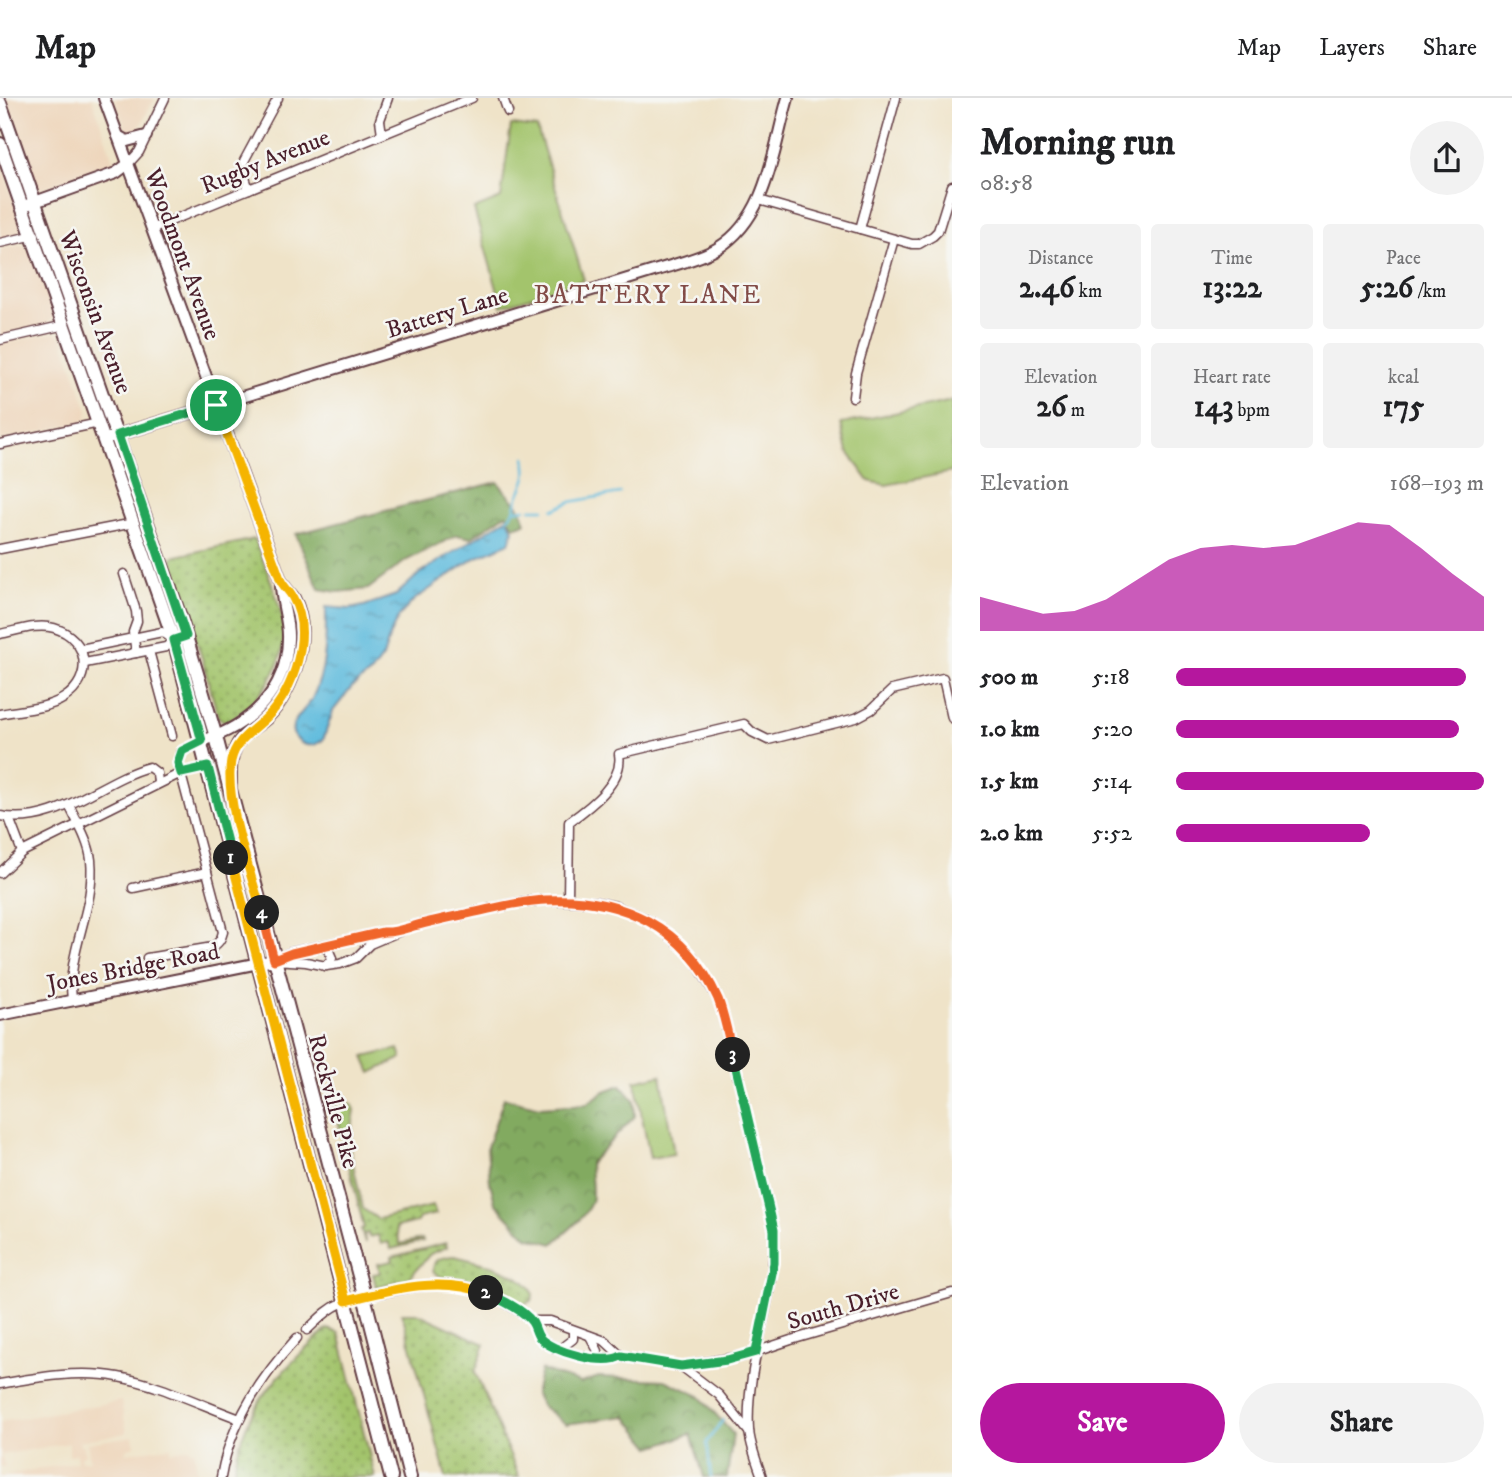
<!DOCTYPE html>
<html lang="en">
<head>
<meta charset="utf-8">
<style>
	body { margin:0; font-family:"IM FELL DW Pica",serif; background:#f2f2f2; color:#202124; height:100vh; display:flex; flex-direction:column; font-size:26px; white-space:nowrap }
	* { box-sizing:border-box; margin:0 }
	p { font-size:23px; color:#757577 }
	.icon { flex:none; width:38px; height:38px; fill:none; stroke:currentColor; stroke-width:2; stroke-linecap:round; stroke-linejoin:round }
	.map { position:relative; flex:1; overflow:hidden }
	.sheet { display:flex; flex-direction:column; background:#fff; width:560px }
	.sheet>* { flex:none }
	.pin { position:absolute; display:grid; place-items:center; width:60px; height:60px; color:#fff; margin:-30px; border:4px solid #fff; border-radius:50%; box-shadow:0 2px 7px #0007 }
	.km { position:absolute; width:35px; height:35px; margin:-18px; border-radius:50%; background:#222; color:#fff; font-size:19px; line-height:35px; text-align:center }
	.round { display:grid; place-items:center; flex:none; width:74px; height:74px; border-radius:37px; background:#f2f2f2 }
	.summary { display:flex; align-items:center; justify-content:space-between; height:119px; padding:0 28px }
	h1 { font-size:38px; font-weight:700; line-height:52px }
	.stats { display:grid; grid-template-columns:repeat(3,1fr); gap:10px; height:119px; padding:7px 28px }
	.stats div { display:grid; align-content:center; border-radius:7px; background:#f2f2f2; text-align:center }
	.stats b { font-size:30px; font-weight:700 }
	.stats small { font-size:19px; font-weight:400 }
	.stats p { font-size:19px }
	.chart { height:196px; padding:14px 28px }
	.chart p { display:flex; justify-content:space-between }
	.chart svg { width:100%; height:126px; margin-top:7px; fill:#b5179e; opacity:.7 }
	.action { display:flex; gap:14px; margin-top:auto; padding:14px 28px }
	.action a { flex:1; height:80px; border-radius:42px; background:#b5179e; color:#fff; font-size:28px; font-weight:700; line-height:80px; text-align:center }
	.action a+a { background:#f2f2f2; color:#202124 }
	ul { padding:0 28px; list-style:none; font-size:23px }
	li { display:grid; grid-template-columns:112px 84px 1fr; align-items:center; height:52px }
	li i { height:18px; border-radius:9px; background:#b5179e }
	header { display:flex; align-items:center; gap:42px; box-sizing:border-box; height:98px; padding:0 35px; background:#fff; border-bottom:2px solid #e0e0e0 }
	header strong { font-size:33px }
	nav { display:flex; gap:38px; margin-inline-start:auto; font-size:24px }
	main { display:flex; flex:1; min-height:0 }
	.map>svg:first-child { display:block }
	.built { fill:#eed6bb }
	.grass { fill:url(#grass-dots); stroke:#76724c; stroke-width:2 }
	.forest { fill:url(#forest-crowns); stroke:#666446; stroke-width:2 }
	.green { fill:#a3c46c; stroke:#76724c; stroke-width:2 }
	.water { fill:url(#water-ripples); stroke:#546d84; stroke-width:2 }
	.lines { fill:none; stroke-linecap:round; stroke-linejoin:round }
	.stream { stroke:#5fbbdd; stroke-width:2.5 }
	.street-casing { stroke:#633c43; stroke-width:11 }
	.secondary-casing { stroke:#633c43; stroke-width:14 }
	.primary-casing { stroke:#633c43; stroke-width:16 }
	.street { stroke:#fff; stroke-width:8 }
	.secondary { stroke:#fff; stroke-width:10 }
	.primary { stroke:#fff; stroke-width:12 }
	.split-1-casing { stroke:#fff; stroke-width:14 }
	.split-2-casing { stroke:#fff; stroke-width:14 }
	.split-3-casing { stroke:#fff; stroke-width:14 }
	.split-4-casing { stroke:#fff; stroke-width:14 }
	.split-5-casing { stroke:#fff; stroke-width:14 }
	.split-1 { stroke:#22a559; stroke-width:9 }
	.split-2 { stroke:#f5b400; stroke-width:9 }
	.split-3 { stroke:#22a559; stroke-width:9 }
	.split-4 { stroke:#f0652b; stroke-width:9 }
	.split-5 { stroke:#f5b400; stroke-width:9 }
	.labels { text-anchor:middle; stroke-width:5; stroke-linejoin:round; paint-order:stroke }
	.street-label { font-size:24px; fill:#4a1f2b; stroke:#f6f6f2 }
	.neighbourhood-label { font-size:26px; letter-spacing:2px; fill:#824b47; stroke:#f6f6f2 }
</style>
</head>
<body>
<header>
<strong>Map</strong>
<nav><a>Map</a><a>Layers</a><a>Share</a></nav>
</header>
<main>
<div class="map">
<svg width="952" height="1379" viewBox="0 0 952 1379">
	<defs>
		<pattern id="grass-dots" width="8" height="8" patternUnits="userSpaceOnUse" patternTransform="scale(1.75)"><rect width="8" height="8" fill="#a3c46c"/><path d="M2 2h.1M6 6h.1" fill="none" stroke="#879f59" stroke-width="1.8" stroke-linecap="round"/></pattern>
		<pattern id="forest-crowns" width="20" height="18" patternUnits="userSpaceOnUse" patternTransform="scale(1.75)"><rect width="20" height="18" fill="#82aa60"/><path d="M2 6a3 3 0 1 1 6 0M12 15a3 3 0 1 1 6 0" fill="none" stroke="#6c8a4f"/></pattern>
		<pattern id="water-ripples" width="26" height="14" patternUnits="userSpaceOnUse" patternTransform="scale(1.75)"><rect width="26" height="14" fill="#5fbbdd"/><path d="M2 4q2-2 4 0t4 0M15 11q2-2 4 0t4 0" fill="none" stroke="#5097b3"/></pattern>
	</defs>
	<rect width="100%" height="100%" fill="#f6f6f2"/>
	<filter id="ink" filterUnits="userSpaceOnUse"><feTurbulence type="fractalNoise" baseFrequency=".0143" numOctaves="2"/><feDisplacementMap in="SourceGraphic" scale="14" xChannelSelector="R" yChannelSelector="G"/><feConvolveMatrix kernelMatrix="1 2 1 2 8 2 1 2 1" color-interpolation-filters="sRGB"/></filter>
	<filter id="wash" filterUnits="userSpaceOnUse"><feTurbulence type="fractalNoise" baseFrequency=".00686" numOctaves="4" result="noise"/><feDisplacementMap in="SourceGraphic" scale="28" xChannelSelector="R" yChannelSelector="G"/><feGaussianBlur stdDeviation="1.57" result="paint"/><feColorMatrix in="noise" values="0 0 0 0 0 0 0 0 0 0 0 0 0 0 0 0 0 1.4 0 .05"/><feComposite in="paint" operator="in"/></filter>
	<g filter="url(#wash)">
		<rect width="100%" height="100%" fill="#efe3c8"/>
		<g class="built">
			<polygon points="5,0 92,0 114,65 39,91 35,86"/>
			<polygon points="115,0 155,0 135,37 127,35"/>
			<polygon points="0,65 22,127 19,136 0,142"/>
			<polygon points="21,147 32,153 54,218 47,227 0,237 0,151"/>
			<polygon points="54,235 62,239 88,313 86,321 83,324 0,342 0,246"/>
			<polygon points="121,1303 127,1335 79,1343 80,1347 83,1347 85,1357 80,1358 81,1363 90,1362 87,1345 133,1338 135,1348 128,1350 126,1355 170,1349 172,1355 173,1353 189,1350 190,1352 194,1352 198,1379 0,1379 0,1375 1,1378 77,1364 76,1356 69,1357 69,1345 1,1357 5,1368 0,1369 0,1324"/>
		</g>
		<g class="grass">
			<path d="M255,441C264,467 278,496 283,524C289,566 262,601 229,623L225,624L218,619L202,560L174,474L172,459Z"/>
			<polygon points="340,1002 352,1006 355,1012 349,1048 363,1111 378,1121 433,1108 436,1116 419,1120 417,1124 396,1129 400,1146 422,1141 423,1143 391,1151 388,1144 381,1146 378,1137 369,1139 368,1135 364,1136 365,1145 361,1131 364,1130 334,1005"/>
			<polygon points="446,1145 447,1149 430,1156 409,1180 376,1189 373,1176 380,1175 378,1166 393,1163 392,1159"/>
			<path d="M454,1158C471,1162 531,1175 533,1197C533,1204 526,1206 521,1207C505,1198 488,1188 470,1184C458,1181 440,1182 433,1173C433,1161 442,1159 454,1158Z"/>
			<polygon points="402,1215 417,1215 485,1246 475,1274 519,1379 446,1379"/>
			<path d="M327,1231L339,1235L375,1379H232C235,1367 237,1354 241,1342C256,1296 292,1263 327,1231Z"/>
		</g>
		<g class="forest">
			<path d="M498,384C509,400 521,405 526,425L514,429L506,416L471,440L457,437L407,462L368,491L338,494L319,491L296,436Z"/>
			<path d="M621,987L634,1002L635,1018L590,1065C590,1076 594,1094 591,1104C584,1122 566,1133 553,1146L527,1139L495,1105L490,1084L487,1049L504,1000L540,1009L586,1006L605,993Z"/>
			<polygon points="541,1272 581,1285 599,1279 665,1282 700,1298 733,1336 727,1379 704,1379 691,1336 651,1349 626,1318 566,1326 542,1308 535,1295"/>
		</g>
		<g class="green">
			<polygon points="511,27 537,30 584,182 502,208 474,111 501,100"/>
			<polygon points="952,303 952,374 886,387 869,383 848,354 841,326"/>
			<polygon points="399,951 402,960 371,975 364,959"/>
			<polygon points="661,977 674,1056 650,1060 635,983"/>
		</g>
		<path class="water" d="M508,420L513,433L509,445L473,461L414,502L399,518L390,536L383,559L372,574L353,588L333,613L323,642C320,644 317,646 313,647C303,649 290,639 293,628C296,618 307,610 312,601C327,570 326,542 326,509L350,511L364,508L396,497L420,475Z"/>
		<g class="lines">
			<g class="stream">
				<polyline points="531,411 544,411"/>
				<polyline points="516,412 525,411"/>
				<polyline points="553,412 570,404 620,395"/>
				<path d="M508,420C516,412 515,409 518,399C526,379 528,382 525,359"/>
				<polyline points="711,1379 707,1344 723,1322"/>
			</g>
		</g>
	</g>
	<g filter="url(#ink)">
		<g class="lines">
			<defs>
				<g id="street">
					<polyline points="503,0 508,14"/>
					<polyline points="382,36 380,22 388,0"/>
					<polyline points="128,66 139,54 165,0"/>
					<polyline points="249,91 244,77 244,63 278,0"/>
					<polyline points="759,102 912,146 919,146 933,138 938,133 952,88"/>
					<polyline points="151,131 472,0"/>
					<polyline points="860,131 896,0"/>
					<polyline points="0,145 35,137"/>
					<polyline points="0,242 65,227"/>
					<polyline points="853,299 856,275 894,141"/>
					<polyline points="0,346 99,325"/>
					<polyline points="0,451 134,425"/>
					<polyline points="124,476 136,513 137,523 133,534 136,555"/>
					<path d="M0,536C17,533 37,525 54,530C89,540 94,581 64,600C47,611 19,612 0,616"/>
					<polyline points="81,551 162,534 174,542 166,549 85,565"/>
					<polyline points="149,553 172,638"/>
					<path d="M69,707C77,724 89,743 91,762C96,810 66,854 72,902"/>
					<path d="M0,718C57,729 100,682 149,669L157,675L158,685"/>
					<polyline points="9,720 22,754"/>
					<polyline points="0,775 22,754 181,675 208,669"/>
					<polyline points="133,790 207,774"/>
					<path d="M568,802L569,724C590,709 624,684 619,656L744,626L752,634L768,642L856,620L871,612L892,592L943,580L952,620"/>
					<polyline points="323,848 329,853 332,860 326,868"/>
					<path d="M147,860L213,849C219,844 221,842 223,834L178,665L182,653L202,643"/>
					<polyline points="277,861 292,854 383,834 393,835"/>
					<path d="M274,862L306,864L326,868L340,866L356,860L370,846L412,828L521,804L545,802L596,804L615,808L644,820L662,831L693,859L718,901L723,916L774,1132C777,1199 745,1264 749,1332C750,1347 757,1364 762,1379"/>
					<polyline points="532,1223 550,1223 605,1243 621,1258 681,1268 743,1258 791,1242 952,1195"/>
					<path d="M307,1232C317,1223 327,1211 340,1206C354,1199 371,1197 386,1194C435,1184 464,1180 509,1207C516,1211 526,1216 531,1222C536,1228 536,1236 541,1241C556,1254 604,1268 621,1258"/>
					<polyline points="590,1238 598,1253 595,1260"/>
					<polyline points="560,1251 573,1241 573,1233"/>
					<polyline points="681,1268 719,1297 749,1334"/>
					<path d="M0,1286C38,1279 79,1272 118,1279C159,1286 201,1307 240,1321"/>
					<path d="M221,1379C230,1326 261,1279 297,1240"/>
				</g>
				<g id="secondary">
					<path d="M104,0L281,483C284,489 290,495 294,500C313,535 294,594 267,620C257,629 241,636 236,649C230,661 231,673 231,686"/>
					<polyline points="118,38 127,43 146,38"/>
					<polyline points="29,106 116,75 128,66"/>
					<path d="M111,339L667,169C684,164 703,159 718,150C768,119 773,51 788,0"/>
					<path d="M202,643C249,628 287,594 288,541C289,522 281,505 281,486"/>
					<polyline points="0,917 274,862"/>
				</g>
				<g id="primary">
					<polyline points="0,5 181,522 216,639 359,1178 410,1379"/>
					<polyline points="0,46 174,542 391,1379"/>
				</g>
			</defs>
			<use href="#street" class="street-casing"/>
			<use href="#secondary" class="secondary-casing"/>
			<use href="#primary" class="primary-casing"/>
			<use href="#street" class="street"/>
			<use href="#secondary" class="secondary"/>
			<use href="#primary" class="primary"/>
		</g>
	</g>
	<g class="lines" filter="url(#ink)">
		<defs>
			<polyline id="split-1" points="216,307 118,337 186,538 174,542 202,643 182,653 178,665 181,675 208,669 231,760"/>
			<path id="split-2" d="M231,760L346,1203C393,1191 440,1178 486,1195"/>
			<path id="split-3" d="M486,1195C500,1201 523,1211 532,1224C535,1228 536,1235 539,1239C551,1254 605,1268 621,1258L681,1268L727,1262L756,1254L774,1165V1132L733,957"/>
			<path id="split-4" d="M262,815L274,862L292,855L383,834C395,835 403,831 414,828C433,823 452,819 471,815C495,810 520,803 545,802C621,798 686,829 718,901C725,919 728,939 733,957"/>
			<path id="split-5" d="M216,307L281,483C284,489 290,494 293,500C313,535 294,593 267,619C252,634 236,641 231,663C224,702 251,775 262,815"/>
		</defs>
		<use href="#split-1" class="split-1-casing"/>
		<use href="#split-2" class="split-2-casing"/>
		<use href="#split-3" class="split-3-casing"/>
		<use href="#split-4" class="split-4-casing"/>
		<use href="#split-5" class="split-5-casing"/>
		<use href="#split-1" class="split-1"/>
		<use href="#split-2" class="split-2"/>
		<use href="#split-3" class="split-3"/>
		<use href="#split-4" class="split-4"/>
		<use href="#split-5" class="split-5"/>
	</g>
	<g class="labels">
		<g class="street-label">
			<text transform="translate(265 63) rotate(-22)" y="8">Rugby Avenue</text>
			<text transform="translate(183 156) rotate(70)" y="8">Woodmont Avenue</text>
			<text transform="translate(96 214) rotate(70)" y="8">Wisconsin Avenue</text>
			<text transform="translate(447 214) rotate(-17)" y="8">Battery Lane</text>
			<text transform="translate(133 869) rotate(-11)" y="8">Jones Bridge Road</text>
			<text transform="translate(334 1003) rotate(75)" y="8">Rockville Pike</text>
			<text transform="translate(843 1208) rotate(-16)" y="8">South Drive</text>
		</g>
		<g class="neighbourhood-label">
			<text x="648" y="205">BATTERY LANE</text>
		</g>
	</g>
</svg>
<div class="pin" style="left:216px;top:307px;background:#1e9e55"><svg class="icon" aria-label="arrive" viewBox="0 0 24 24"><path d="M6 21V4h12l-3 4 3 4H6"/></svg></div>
<b class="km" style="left:231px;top:760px">1</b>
<b class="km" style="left:486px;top:1195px">2</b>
<b class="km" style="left:733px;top:957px">3</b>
<b class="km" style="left:262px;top:815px">4</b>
</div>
<section class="sheet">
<div class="summary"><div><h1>Morning run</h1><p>08:58</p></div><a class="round"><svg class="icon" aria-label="share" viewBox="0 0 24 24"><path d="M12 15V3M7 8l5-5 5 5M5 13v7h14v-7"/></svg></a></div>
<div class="stats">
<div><p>Distance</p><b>2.46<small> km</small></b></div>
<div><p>Time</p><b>13:22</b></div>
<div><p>Pace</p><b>5:26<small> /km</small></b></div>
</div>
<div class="stats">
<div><p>Elevation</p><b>26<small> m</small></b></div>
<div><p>Heart rate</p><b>143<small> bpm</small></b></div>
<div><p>kcal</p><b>175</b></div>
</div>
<div class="chart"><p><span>Elevation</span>168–193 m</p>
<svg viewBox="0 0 160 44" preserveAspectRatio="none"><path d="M0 44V32L10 35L20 38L30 37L40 33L50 26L60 19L70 15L80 14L90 15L100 14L110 10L120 6L130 7L140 15L150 24L160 32V44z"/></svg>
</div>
<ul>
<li><b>500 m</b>5:18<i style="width:94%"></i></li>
<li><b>1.0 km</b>5:20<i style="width:92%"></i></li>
<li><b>1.5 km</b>5:14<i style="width:100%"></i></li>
<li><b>2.0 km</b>5:52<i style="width:63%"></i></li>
</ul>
<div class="action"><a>Save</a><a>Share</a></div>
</section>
</main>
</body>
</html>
